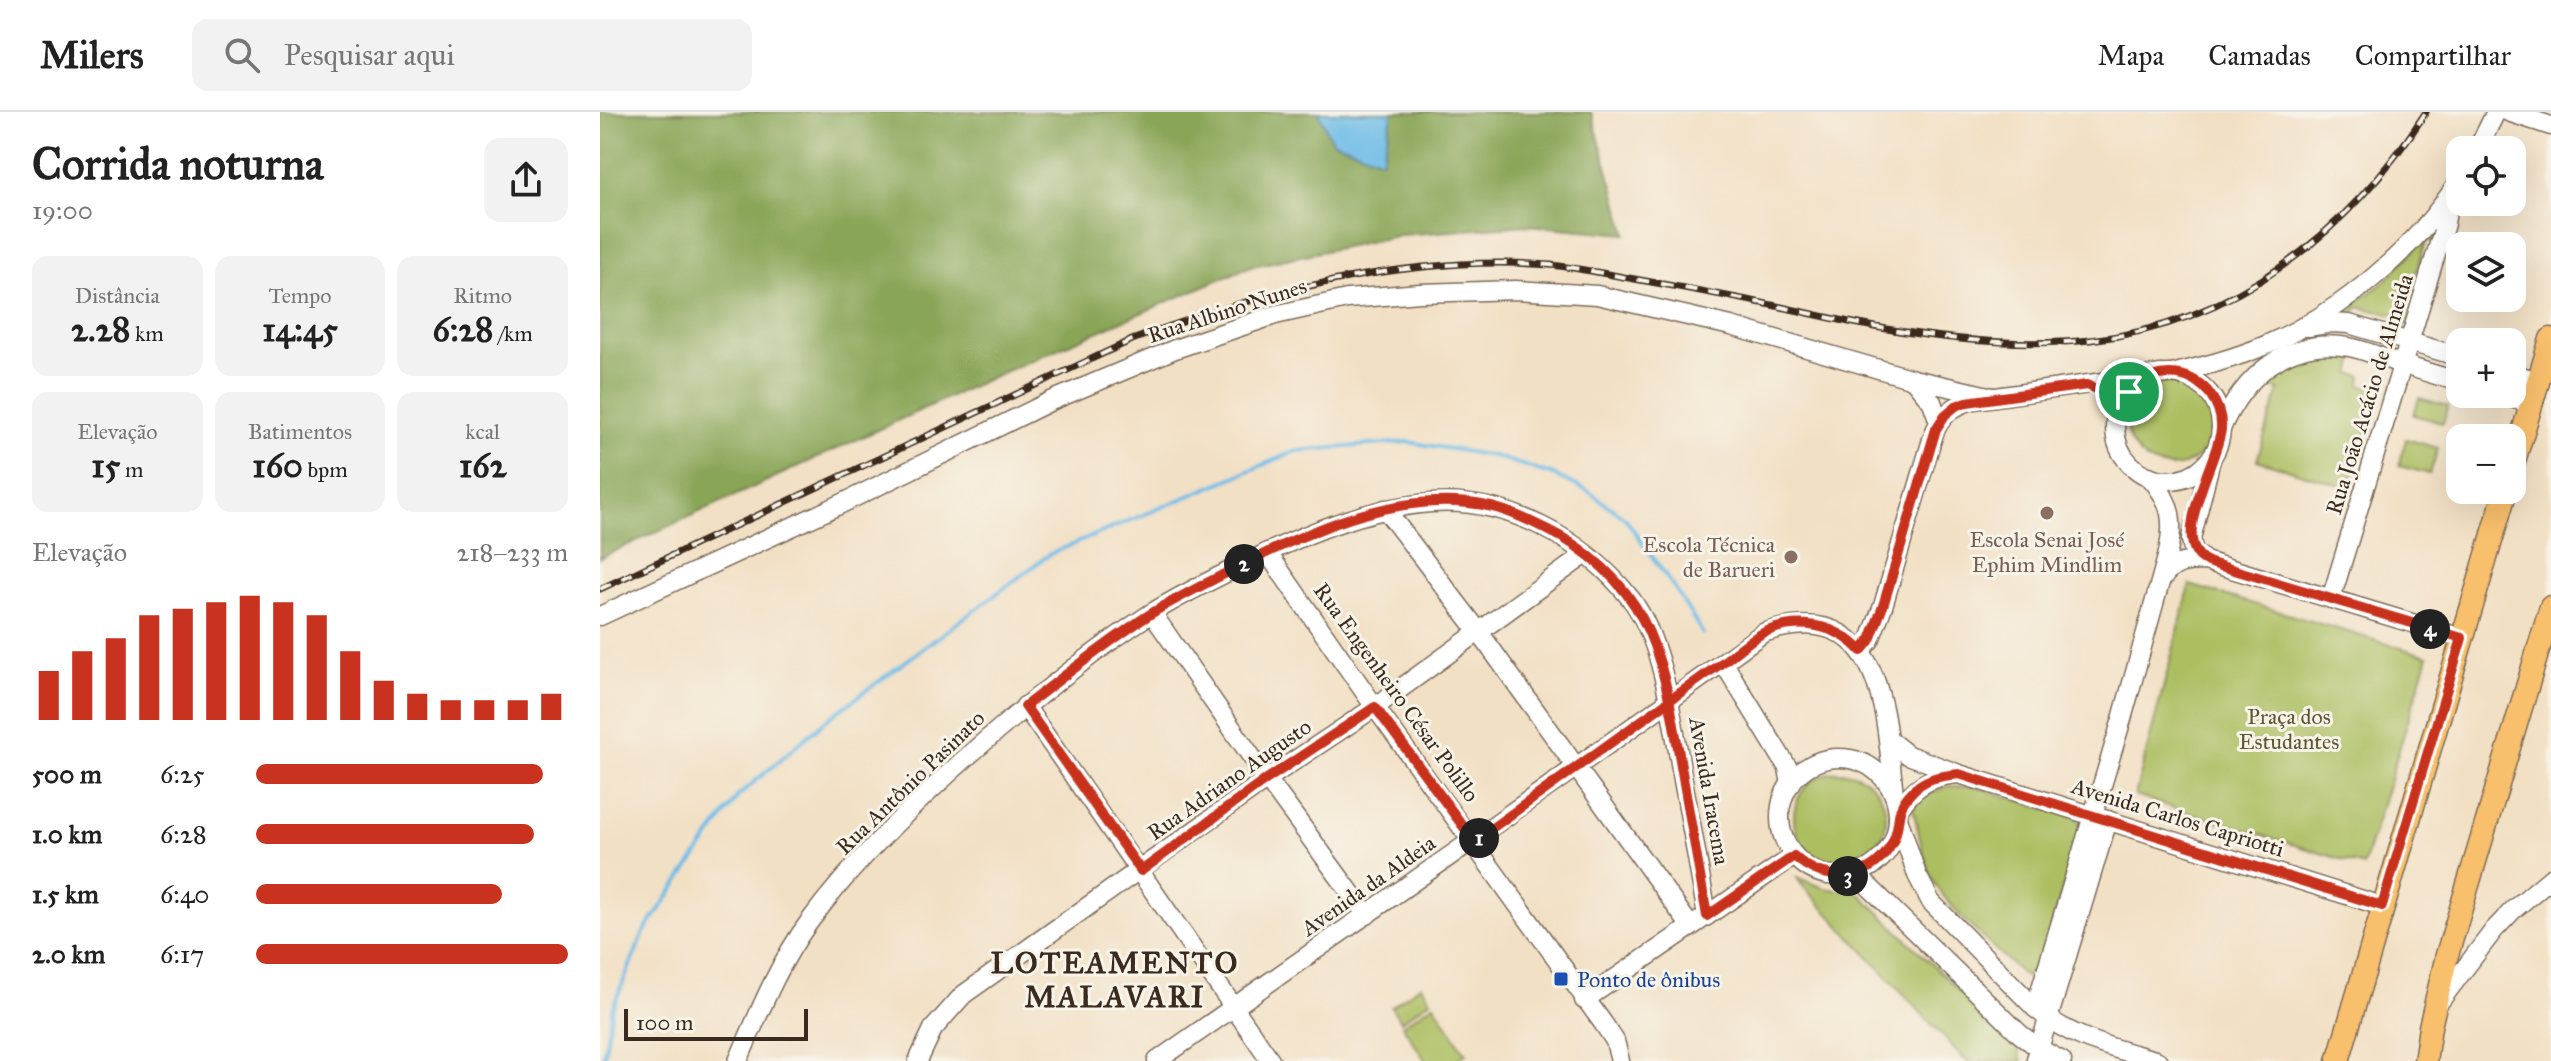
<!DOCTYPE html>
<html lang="pt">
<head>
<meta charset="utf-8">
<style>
	body { margin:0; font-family:"IM FELL Great Primer",serif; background:#f2f2f2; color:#222; height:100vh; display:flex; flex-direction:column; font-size:30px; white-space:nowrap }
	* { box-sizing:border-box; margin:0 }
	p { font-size:26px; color:#767676 }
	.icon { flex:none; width:44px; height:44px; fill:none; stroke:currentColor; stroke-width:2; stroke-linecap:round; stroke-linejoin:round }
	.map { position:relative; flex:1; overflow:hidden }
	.details { display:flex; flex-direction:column; background:#fff; width:600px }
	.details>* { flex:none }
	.fabs { position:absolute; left:1846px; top:24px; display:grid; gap:16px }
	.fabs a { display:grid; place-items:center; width:80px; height:80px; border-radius:16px; background:#fff; box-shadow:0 8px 32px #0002; font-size:40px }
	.scale { position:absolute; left:24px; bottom:20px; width:184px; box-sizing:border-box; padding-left:8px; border:4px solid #3b2a1e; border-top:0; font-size:22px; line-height:28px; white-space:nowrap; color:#3b2a1e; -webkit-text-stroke:6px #f7f3e8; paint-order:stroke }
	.pin { position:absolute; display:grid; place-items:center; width:68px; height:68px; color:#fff; margin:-34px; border:4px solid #fff; border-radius:50%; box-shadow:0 2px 8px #0007 }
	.km { position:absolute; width:40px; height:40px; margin:-20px; border-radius:50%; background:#222; color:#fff; font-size:22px; line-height:40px; text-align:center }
	.round { display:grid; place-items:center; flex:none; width:84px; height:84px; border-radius:16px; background:#f2f2f2 }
	.summary { display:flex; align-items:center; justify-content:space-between; height:136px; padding:0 32px }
	h1 { font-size:44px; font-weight:700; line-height:60px }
	.figures { display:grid; grid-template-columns:repeat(3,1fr); gap:12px; height:136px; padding:8px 32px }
	.figures div { display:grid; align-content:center; border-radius:16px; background:#f2f2f2; text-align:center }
	.figures b { font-size:34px; font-weight:700 }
	.figures small { font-size:22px; font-weight:400 }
	.figures p { font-size:22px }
	.chart { height:224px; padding:16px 32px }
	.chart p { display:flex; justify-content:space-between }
	.chart svg { width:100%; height:144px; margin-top:8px; stroke:#c8321e; stroke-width:6 }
	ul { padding:0 32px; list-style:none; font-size:26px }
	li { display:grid; grid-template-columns:128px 96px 1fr; align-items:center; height:60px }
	li i { height:20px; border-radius:10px; background:#c8321e }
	header { display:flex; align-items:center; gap:48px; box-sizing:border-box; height:112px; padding:0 40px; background:#fff; border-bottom:2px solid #e0e0e0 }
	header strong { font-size:38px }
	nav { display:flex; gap:44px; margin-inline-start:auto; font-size:28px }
	.search { width:560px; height:72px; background:#f2f2f2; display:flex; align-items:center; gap:20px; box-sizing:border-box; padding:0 28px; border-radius:16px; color:#767676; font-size:30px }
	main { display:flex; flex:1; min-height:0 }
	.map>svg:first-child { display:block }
	.green { fill:#acbe61; stroke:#747440; stroke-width:2 }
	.forest { fill:#89a557; stroke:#62683a; stroke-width:2 }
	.water { fill:#6dbce7; stroke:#547382; stroke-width:2 }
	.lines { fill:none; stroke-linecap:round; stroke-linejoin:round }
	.stream { stroke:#6dbce7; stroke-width:4 }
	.minor-casing { stroke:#7b6a58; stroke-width:21 }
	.major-casing { stroke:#7b6a58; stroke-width:25 }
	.minor { stroke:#fff; stroke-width:18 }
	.major { stroke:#f8bf6c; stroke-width:22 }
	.rail-casing { stroke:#3b2a1e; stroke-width:7 }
	.rail { stroke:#f7f3e8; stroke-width:4; stroke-dasharray:12; stroke-linecap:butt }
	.route-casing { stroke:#fff; stroke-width:16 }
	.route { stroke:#c8321e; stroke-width:10 }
	.education-dot { fill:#8d6e63; stroke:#f7f3e8; stroke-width:3 }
	.transit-dot { fill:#1a4fb4; stroke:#f7f3e8; stroke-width:3 }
	.labels { text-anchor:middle; stroke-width:6; stroke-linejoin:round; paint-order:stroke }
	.street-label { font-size:22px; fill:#3b2a1e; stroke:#f7f3e8 }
	.education-label { font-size:22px; fill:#785e54; stroke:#f7f3e8 }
	.park-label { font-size:22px; fill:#5d5632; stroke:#f7f3e8 }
	.transit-label { font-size:22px; fill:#164399; stroke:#f7f3e8; text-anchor:start }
	.district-label { font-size:30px; font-weight:bold; letter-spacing:2px; fill:#3b2a1e; stroke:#f7f3e8 }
</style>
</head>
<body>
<header>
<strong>Milers</strong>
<div class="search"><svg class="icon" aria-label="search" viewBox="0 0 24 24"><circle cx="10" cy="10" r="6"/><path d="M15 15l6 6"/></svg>Pesquisar aqui</div>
<nav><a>Mapa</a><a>Camadas</a><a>Compartilhar</a></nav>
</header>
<main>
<section class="details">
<div class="summary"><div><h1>Corrida noturna</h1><p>19:00</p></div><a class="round"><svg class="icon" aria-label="share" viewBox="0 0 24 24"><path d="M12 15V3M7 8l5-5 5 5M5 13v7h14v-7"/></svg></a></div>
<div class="figures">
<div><p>Distância</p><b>2.28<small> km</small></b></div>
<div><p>Tempo</p><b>14:45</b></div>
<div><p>Ritmo</p><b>6:28<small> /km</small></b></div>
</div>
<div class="figures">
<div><p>Elevação</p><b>15<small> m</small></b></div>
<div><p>Batimentos</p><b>160<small> bpm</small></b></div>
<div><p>kcal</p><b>162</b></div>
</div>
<div class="chart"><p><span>Elevação</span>218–233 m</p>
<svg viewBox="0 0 160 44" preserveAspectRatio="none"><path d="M5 44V29M15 44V23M25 44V19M35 44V12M45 44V10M55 44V8M65 44V6M75 44V8M85 44V12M95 44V23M105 44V32M115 44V36M125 44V38M135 44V38M145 44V38M155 44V36"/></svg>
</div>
<ul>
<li><b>500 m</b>6:25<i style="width:92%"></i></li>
<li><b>1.0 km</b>6:28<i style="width:89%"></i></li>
<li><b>1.5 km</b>6:40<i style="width:79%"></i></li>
<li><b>2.0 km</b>6:17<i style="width:100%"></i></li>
</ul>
</section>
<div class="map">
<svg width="1951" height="949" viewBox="0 0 1951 949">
	<rect width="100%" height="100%" fill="#f7f3e8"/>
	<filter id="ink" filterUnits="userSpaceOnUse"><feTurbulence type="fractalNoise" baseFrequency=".0125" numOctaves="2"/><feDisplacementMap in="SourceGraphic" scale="16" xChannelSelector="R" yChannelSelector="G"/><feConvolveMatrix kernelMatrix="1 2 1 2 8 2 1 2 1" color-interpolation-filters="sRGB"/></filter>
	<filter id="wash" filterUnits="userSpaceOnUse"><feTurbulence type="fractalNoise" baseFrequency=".006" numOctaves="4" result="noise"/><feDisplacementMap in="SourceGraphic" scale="32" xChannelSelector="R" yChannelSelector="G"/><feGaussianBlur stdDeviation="1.8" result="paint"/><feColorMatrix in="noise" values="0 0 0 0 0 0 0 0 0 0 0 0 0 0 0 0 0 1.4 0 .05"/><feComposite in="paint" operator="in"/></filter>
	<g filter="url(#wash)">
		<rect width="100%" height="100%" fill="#f2e0c5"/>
		<g class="green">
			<polygon points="1840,112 1835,131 1827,128 1803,199 1813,204 1804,216 1799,215 1800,204 1758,195 1753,204 1738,203 1783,171"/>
			<polygon points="1725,240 1755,246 1751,262 1762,264 1761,273 1778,279 1749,376 1657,348 1679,278 1670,274 1676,259 1708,242"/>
			<circle cx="1570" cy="312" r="43"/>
			<polygon points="1819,286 1848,294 1843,311 1814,303"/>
			<polygon points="1806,327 1838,336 1830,362 1799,354"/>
			<polygon points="1590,473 1828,544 1763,754 1535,684"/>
			<circle cx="1240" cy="706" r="46"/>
			<path d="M1347,674L1375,675L1477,706L1481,714L1438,860L1425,865C1396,837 1348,799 1331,764C1322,744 1319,719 1313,697L1321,685Z"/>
			<polygon points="1197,765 1224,776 1259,781 1418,936 1422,949 1366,949 1201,772"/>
			<polygon points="821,873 831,888 801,909 791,895"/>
			<polygon points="834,892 866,942 855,949 826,949 802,913"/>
		</g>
		<polygon class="forest" points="0,0 991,0 1027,122 927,113 801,123 648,155 390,266 0,446"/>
		<polygon class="water" points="718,0 793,0 782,48 732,29"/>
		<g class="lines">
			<polyline class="stream" points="3,949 12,897 44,820 138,684 224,610 450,442 696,339 808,330 893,344 951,362 988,379 1025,406 1073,474 1103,522"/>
		</g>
	</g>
	<g filter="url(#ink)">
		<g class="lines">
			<defs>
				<g id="minor">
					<polyline points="1908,0 1951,14"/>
					<polyline points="1877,38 1896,0"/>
					<polyline points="1708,215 1732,211 1749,212 1860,245"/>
					<polyline points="1912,261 1938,269"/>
					<path d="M1572,262C1604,254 1636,246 1666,233C1742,200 1816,137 1860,67"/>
					<circle cx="1568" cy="315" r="53"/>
					<polyline points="1313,267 1332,290 1339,310"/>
					<polyline points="1897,282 1931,292"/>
					<path d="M1621,317C1643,265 1688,224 1749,235C1765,238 1780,245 1795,250C1817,257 1838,264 1860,270"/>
					<polyline points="785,397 879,520 1091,815"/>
					<polyline points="667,440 775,595 1003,911 1015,929 1020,949"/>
					<polyline points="1605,449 1593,438 1591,427 1612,344"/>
					<path d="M1562,467C1573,450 1586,449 1605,449L1862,526"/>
					<polyline points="1731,487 1845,112 1847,99 1845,89"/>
					<polyline points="552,501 667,667 767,803"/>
					<polyline points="0,504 241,392 451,289 575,237 675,203 747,187 820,181 916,178 997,183 1131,214 1313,267 1393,285"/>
					<path d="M1261,539L1270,528L1283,494L1333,324C1340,304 1353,293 1374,288L1561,262"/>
					<polyline points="1123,550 1188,656 1191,672"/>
					<polyline points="425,594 671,949"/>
					<polyline points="1289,628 1308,643 1359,662 1782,794"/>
					<circle cx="1239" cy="705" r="59"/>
					<path d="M1298,699C1313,675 1328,665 1357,662"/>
					<path d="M1298,706L1317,763L1331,790L1435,896C1470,927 1514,936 1558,949"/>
					<polyline points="1256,762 1420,922 1440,937 1462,949"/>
					<polyline points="984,888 1194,744"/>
					<polyline points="1837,893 1894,818 1913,798 1951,766"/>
					<path d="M1435,896L1522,607L1567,445C1575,410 1573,391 1549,364"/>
					<polyline points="1436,947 1508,708"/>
					<path d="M138,949C159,901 178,852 209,810C255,748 311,695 368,644C426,593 486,544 550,502C579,484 611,468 642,453C702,423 764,396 831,391C909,385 984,428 1031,487C1063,529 1072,606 1081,657C1090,706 1099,755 1107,804"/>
					<polyline points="318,949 333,917 363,883 667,667 775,595 986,442"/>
					<path d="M557,949C759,807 963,667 1163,521C1283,482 1285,599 1294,683"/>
				</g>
				<g id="major">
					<polyline points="1912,356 1951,227"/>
					<polyline points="1738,949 1906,378"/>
					<polyline points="1825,949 1830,915 1847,843 1951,495"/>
				</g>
			</defs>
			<use href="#minor" class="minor-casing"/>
			<use href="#major" class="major-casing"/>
			<use href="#minor" class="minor"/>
			<use href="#major" class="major"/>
			<defs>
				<path id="rail" d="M0,477L532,228C660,179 812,142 950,153C980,156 1010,163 1040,168C1079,175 1118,182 1157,190C1198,198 1239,209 1281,216C1349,228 1420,235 1490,228C1636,212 1750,119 1826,0"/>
			</defs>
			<use href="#rail" class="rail-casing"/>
			<use href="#rail" class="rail"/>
		</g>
	</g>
	<g class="lines" filter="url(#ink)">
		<defs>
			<path id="route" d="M1529,280L1518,298L1515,288L1508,282L1487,273L1367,290L1356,294L1345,303L1336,317L1283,494L1270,528L1261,539C1237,512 1197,505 1163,521C1149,528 1135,541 1123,550C1040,610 957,670 874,729L775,595L667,667L541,759L425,594C467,562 508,529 552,501C580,484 609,470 638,455C714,416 805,375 892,395C912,400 930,409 948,418C986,436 1024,470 1043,508C1065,551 1072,602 1080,648C1089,700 1098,752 1107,804L1194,744C1225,774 1275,769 1293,729C1302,710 1294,700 1309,683C1323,666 1339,664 1359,662L1782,794L1862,526L1611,451C1563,436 1619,348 1621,317C1622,305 1617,292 1610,282C1602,272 1591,265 1579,263C1560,259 1542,267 1529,280"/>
		</defs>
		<use href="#route" class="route-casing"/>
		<use href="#route" class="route"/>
	</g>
	<g class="education-dot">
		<circle cx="1447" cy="401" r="8"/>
		<circle cx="1191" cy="445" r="8"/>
	</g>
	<rect class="transit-dot" x="953" y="859" width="16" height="16" rx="4"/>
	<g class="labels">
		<g class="street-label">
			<text transform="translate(627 198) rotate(-18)" y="8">Rua Albino Nunes</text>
			<text transform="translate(1769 282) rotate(-73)" y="8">Rua João Acácio de Almeida</text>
			<text transform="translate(797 580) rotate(54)" y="8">Rua Engenheiro César Polillo</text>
			<text transform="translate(629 667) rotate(-35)" y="8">Rua Adriano Augusto</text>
			<text transform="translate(310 670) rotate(-44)" y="8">Rua Antônio Pasinato</text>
			<text transform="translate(1110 679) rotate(80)" y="8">Avenida Iracema</text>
			<text transform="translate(1578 705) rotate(17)" y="8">Avenida Carlos Capriotti</text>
			<text transform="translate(768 773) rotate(-35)" y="8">Avenida da Aldeia</text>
		</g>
		<g class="education-label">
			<text x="1447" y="435">Escola Senai José<tspan x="1447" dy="25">Ephim Mindlim</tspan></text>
			<text x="1175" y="440" text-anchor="end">Escola Técnica<tspan x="1175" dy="25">de Barueri</tspan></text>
		</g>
		<g class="park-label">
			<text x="1689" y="612">Praça dos<tspan x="1689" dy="25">Estudantes</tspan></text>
		</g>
		<g class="transit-label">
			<text x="977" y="875">Ponto de ônibus</text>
		</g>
		<g class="district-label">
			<text x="515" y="861">LOTEAMENTO<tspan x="515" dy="34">MALAVARI</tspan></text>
		</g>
	</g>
</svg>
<div class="fabs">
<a><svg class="icon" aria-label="locate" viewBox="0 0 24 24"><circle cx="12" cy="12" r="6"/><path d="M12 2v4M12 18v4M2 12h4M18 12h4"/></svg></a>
<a><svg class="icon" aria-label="layers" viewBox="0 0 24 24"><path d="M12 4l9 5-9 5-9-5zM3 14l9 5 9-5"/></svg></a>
<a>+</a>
<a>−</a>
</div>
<div class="scale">100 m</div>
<div class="pin" style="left:1529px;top:280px;background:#1e9e55"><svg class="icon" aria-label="arrive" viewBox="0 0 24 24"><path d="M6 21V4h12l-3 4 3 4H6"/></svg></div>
<b class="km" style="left:879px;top:726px">1</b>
<b class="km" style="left:644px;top:452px">2</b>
<b class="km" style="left:1248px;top:764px">3</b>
<b class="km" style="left:1830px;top:517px">4</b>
</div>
</main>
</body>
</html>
